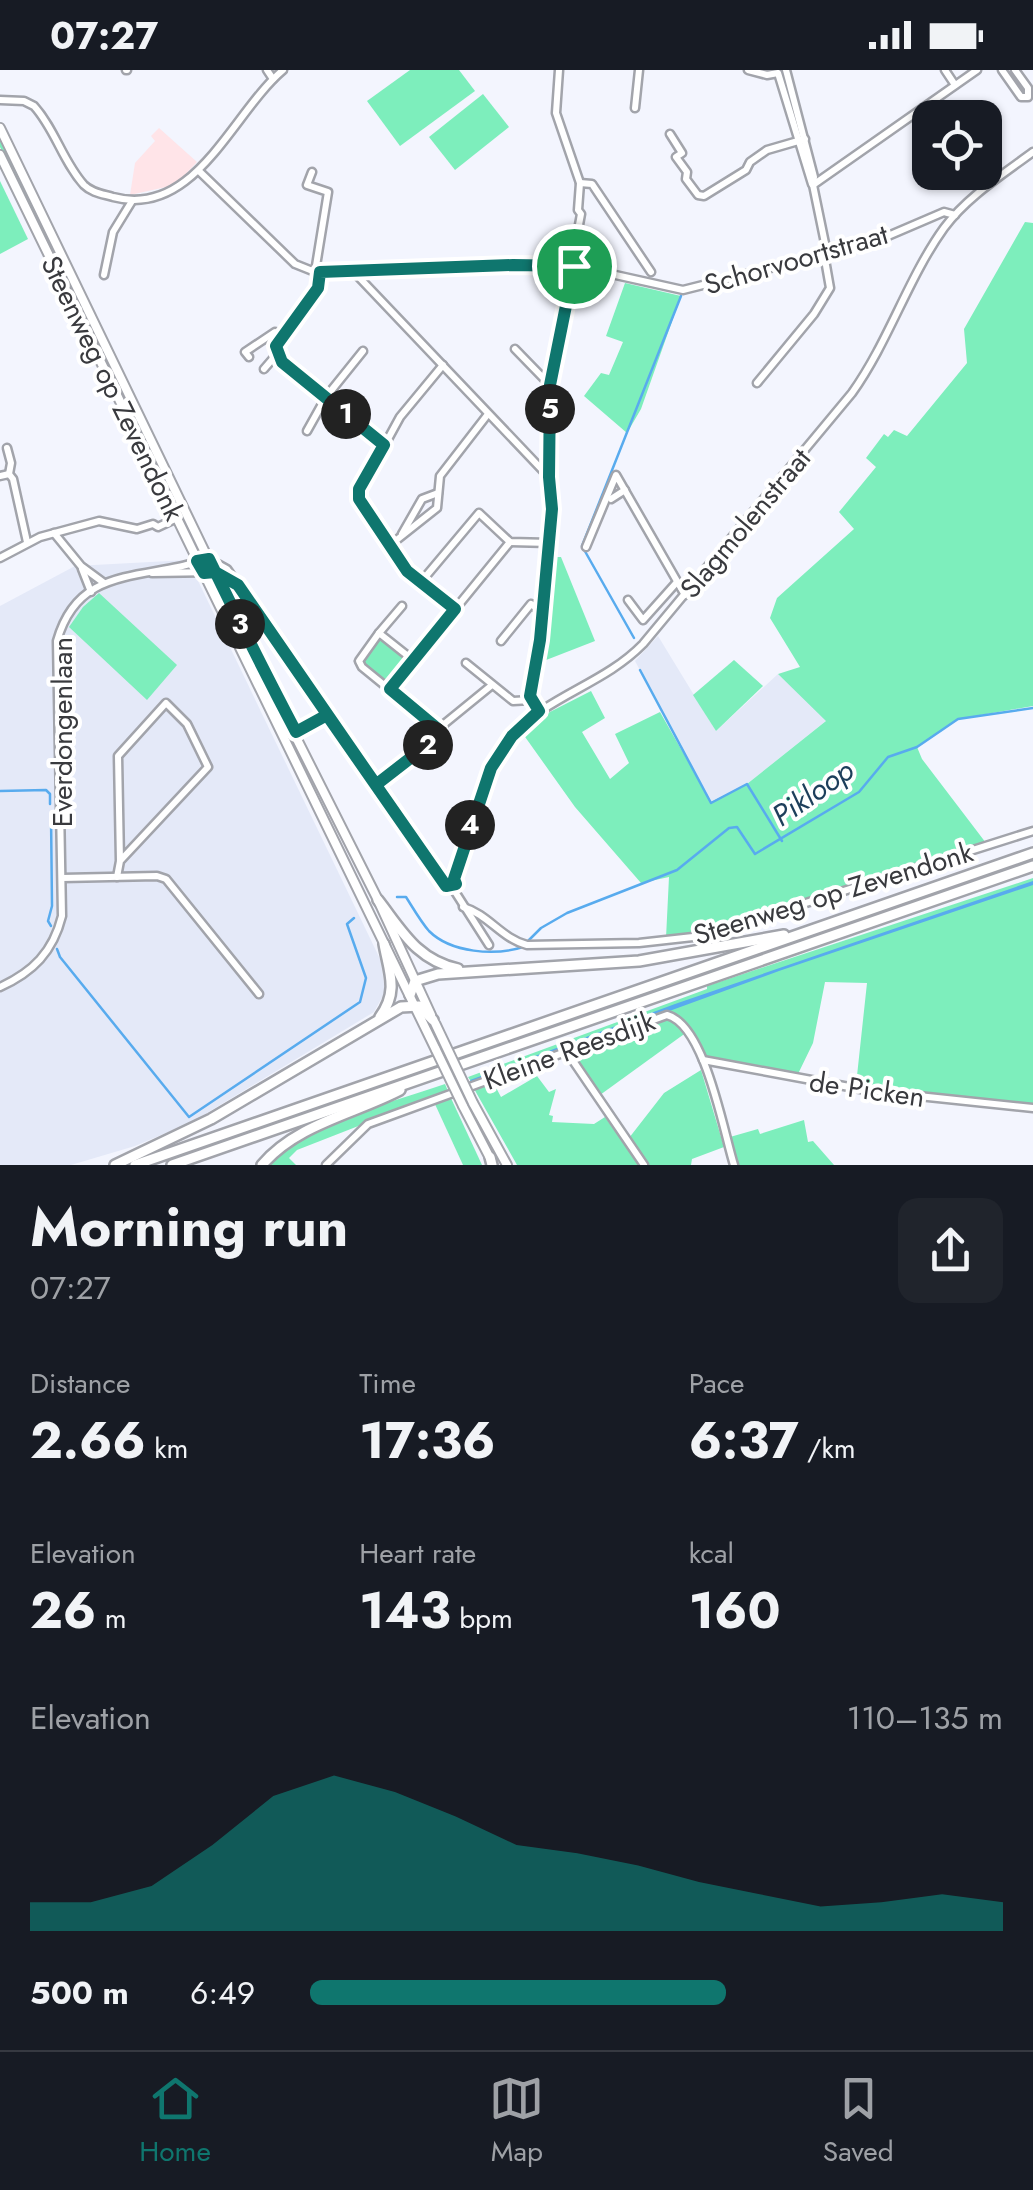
<!DOCTYPE html>
<html lang="en">
<head>
<meta charset="utf-8">
<style>
	body { margin:0; font-family:Jost,sans-serif; background:#20242c; color:#f1f3f6; height:100vh; display:flex; flex-direction:column; font-size:38px; white-space:nowrap }
	* { box-sizing:border-box; margin:0 }
	p { font-size:32px; color:#9ea1a6 }
	.icon { flex:none; width:55px; height:55px; fill:none; stroke:currentColor; stroke-width:2; stroke-linecap:round; stroke-linejoin:round }
	.map { position:relative; height:1095px; overflow:hidden }
	.details { display:flex; flex-direction:column; background:#171b24; flex:1 }
	.details>* { flex:none }
	.tools { position:absolute; left:912px; top:30px; display:grid; gap:20px }
	.tools a { display:grid; place-items:center; width:90px; height:90px; border-radius:20px; background:#171b24; box-shadow:0 2px 8px #0004; font-size:50px }
	.pin { position:absolute; display:grid; place-items:center; width:85px; height:85px; color:#fff; margin:-42px; border:5px solid #fff; border-radius:50%; box-shadow:0 2px 10px #0007 }
	.km { position:absolute; width:50px; height:50px; margin:-25px; border-radius:50%; background:#222; color:#fff; font-size:28px; line-height:50px; text-align:center }
	.round { display:grid; place-items:center; flex:none; width:105px; height:105px; border-radius:20px; background:#20242c }
	.overview { display:flex; align-items:center; justify-content:space-between; height:170px; padding:0 30px }
	h1 { font-size:55px; font-weight:700; line-height:75px }
	.figures { display:grid; grid-template-columns:repeat(3,1fr); gap:15px; height:170px; padding:10px 30px }
	.figures div { display:grid; align-content:center }
	.figures b { font-size:50px; font-weight:700 }
	.figures small { font-size:28px; font-weight:400 }
	.figures p { font-size:28px }
	.chart { height:280px; padding:20px 30px }
	.chart p { display:flex; justify-content:space-between }
	.chart svg { width:100%; height:180px; margin-top:10px; fill:#0f766e; opacity:.7 }
	ul { padding:0 30px; list-style:none; font-size:32px }
	li { display:grid; grid-template-columns:160px 120px 1fr; align-items:center; height:75px }
	li i { height:25px; border-radius:12px; background:#0f766e }
	.status { display:flex; justify-content:space-between; align-items:center; height:70px; padding:0 50px; background:#171b24; direction:ltr }
	.status svg { height:28px; fill:currentColor }
	.menu { display:flex; justify-content:space-around; align-items:center; height:140px; border-top:2px solid #363941; background:#171b24; font-size:28px; color:#9ea1a6 }
	.menu a { display:grid; justify-items:center; gap:5px }
	.menu .selected { color:#0f766e }
	.map>svg:first-child { display:block }
	.built { fill:#e4e9f8 }
	.education { fill:#ffe4e8 }
	.green { fill:#7deebc }
	.water { fill:#58abee }
	.lines { fill:none; stroke-linecap:round; stroke-linejoin:round }
	.stream { stroke:#58abee; stroke-width:2.5 }
	.minor-casing { stroke:#a2a4ab; stroke-width:11 }
	.major-casing { stroke:#a2a4ab; stroke-width:12 }
	.highway-casing { stroke:#a2a4ab; stroke-width:14 }
	.minor { stroke:#fff; stroke-width:6 }
	.major { stroke:#fff; stroke-width:8 }
	.highway { stroke:#fff; stroke-width:9 }
	.major-bridge-casing { stroke:#a2a4ab; stroke-width:12; stroke-linecap:butt }
	.major-bridge { stroke:#fff; stroke-width:8 }
	.route-casing { stroke:#fff; stroke-width:20 }
	.route { stroke:#0f766e; stroke-width:12 }
	.labels { text-anchor:middle; stroke-width:8; stroke-linejoin:round; paint-order:stroke }
	.street-label { font-size:28px; fill:#393a3e; stroke:#fff }
	.water-label { font-size:30px; font-style:italic; fill:#1d3f5b; stroke:#fff }
</style>
</head>
<body>
<div class="status"><b>07:27</b><svg viewBox="0 0 49 12"><path d="M0 12V9h3v3zM5 12V6h3v6zM10 12V3h3v9zM15 12V0h3v12zM26 1h20v11H26zM47 4h2v5h-2z"/></svg></div>
<div class="map">
<svg width="1033" height="1095" viewBox="0 0 1033 1095">
	<rect width="100%" height="100%" fill="#f3f5fe"/>
	<g class="built">
		<polygon points="188,490 381,891 385,922 374,942 192,1052 135,1076 71,1095 0,1095 0,536 75,496"/>
		<polygon points="658,566 716,661 778,604 827,650 747,714 711,733 635,591"/>
	</g>
	<polygon class="education" points="159,58 197,92 180,110 166,117 130,125 135,93 155,71 151,66"/>
	<g class="green">
		<polygon points="410,0 459,0 475,21 400,76 367,31"/>
		<polygon points="483,24 509,57 455,100 429,67"/>
		<polygon points="0,64 195,466 193,468 171,424 163,414 0,77"/>
		<polygon points="0,111 28,169 0,184"/>
		<polygon points="1025,152 1033,153 1033,636 958,649 917,677 922,689 986,773 712,860 666,868 669,807 641,813 575,737 523,664 542,646 591,621 605,648 582,662 610,709 629,693 615,664 660,642 711,732 747,714 826,651 778,604 800,597 770,548 777,528 854,459 839,442 876,397 866,388 884,364 888,367 894,360 907,366 967,293 964,259"/>
		<polygon points="625,213 681,226 641,339 627,363 584,326 601,303 609,305 623,272 606,266"/>
		<polygon points="552,487 561,487 595,571 541,592"/>
		<polygon points="99,523 177,595 147,630 69,557 83,537"/>
		<polygon points="378,571 384,571 406,591 391,609 386,611 364,593 363,587"/>
		<polygon points="734,590 763,616 716,661 693,625"/>
		<polygon points="1033,788 1033,791 460,989 458,986"/>
		<path d="M1033,808V1034L856,1015L867,913L825,912L813,973L797,1006L707,987C695,969 689,946 665,942L472,1013L468,1007L707,919V916Z"/>
		<polygon points="666,947 687,962 600,1025 577,993 579,981"/>
		<polygon points="701,1000 724,1077 692,1089 691,1095 648,1095 629,1068 664,1023"/>
		<polygon points="537,1006 549,1022 556,1019 549,1045 553,1046 552,1052 594,1054 605,1047 639,1095 517,1095 473,1017 492,1010 501,1027"/>
		<path d="M445,1014L448,1021L297,1080L289,1088L296,1095H269C314,1048 386,1035 445,1014Z"/>
		<polygon points="450,1026 482,1095 463,1095 434,1032"/>
		<polygon points="804,1050 808,1072 813,1071 834,1095 737,1095 730,1067 758,1059 760,1064"/>
	</g>
	<polygon class="water" points="1033,811 1033,815 779,901 472,1013 470,1010 675,934"/>
	<g class="lines">
		<g class="stream">
			<polyline points="634,568 582,476 681,226"/>
			<polyline points="640,600 711,733 747,714 782,771"/>
			<polyline points="0,721 46,720 50,724 50,734"/>
			<path d="M397,827H406C413,838 421,852 429,861C451,883 495,886 523,877"/>
			<polyline points="51,856 48,851 52,836 51,745"/>
			<polyline points="527,872 541,858 567,843 677,800 729,758 737,757 755,784 859,722 888,687 917,677 958,649 1033,638"/>
			<polyline points="57,879 60,887 189,1047 360,932 366,908 347,854 354,848"/>
		</g>
		<defs>
			<g id="minor">
				<polyline points="126,0 127,0"/>
				<polyline points="267,0 273,9"/>
				<polyline points="748,0 767,5 778,3 812,114"/>
				<polyline points="786,0 814,107 813,115 827,183"/>
				<polyline points="945,0 955,15"/>
				<polyline points="1002,0 1021,27 1028,27 1028,18 1015,0"/>
				<path d="M0,30L24,31L34,36C55,59 63,92 84,115C92,123 103,124 113,127C195,149 232,43 283,0"/>
				<polyline points="635,38 639,0"/>
				<polyline points="670,64 682,83 676,87 687,102 686,109 698,125 704,126 746,100 750,92 767,80 805,69"/>
				<polyline points="199,101 295,194 315,202 513,195 575,196 683,220 874,172 944,142 955,145"/>
				<polyline points="312,102 307,115 328,122 315,202"/>
				<polyline points="580,113 592,114 651,202"/>
				<polyline points="813,115 977,0"/>
				<polyline points="353,201 548,406"/>
				<path d="M320,202C317,237 282,250 276,276C275,283 278,286 282,292L384,375"/>
				<polyline points="104,205 113,162 132,131"/>
				<polyline points="515,279 549,314"/>
				<polyline points="249,287 245,282 275,262 283,265"/>
				<polyline points="443,295 400,347 358,424 407,501 455,539"/>
				<polyline points="264,299 277,284"/>
				<polyline points="757,313 814,244 830,218 824,184"/>
				<polyline points="307,361 326,327 363,281"/>
				<polyline points="7,378 11,393 9,404"/>
				<polyline points="0,406 9,404 13,409 27,472"/>
				<polyline points="611,429 625,420"/>
				<polyline points="54,463 81,496 104,513"/>
				<polyline points="402,464 422,429 438,423"/>
				<polyline points="389,476 437,438 440,406 488,344"/>
				<polyline points="586,477 616,405 685,525"/>
				<polyline points="0,488 40,467 99,451 137,459 153,454 158,457 177,448"/>
				<polyline points="82,499 91,522"/>
				<polyline points="152,503 215,502 232,511"/>
				<polyline points="421,512 479,443 510,472 550,473"/>
				<polyline points="628,530 643,550 677,512"/>
				<polyline points="379,563 402,536"/>
				<polyline points="501,571 531,534 542,542"/>
				<polyline points="413,590 379,563 359,591 362,597 438,659 492,615"/>
				<polyline points="466,593 513,631 531,630"/>
				<polyline points="390,619 510,472"/>
				<polyline points="539,641 530,626 540,570 550,473 550,315 575,204 573,187 581,144 578,140 580,113 556,43 559,0"/>
				<polyline points="296,663 327,645"/>
				<polyline points="377,713 435,669 438,659"/>
				<polyline points="117,807 120,791 118,686 166,633 187,654 208,697 120,791"/>
				<polyline points="62,808 157,806 166,809 259,924"/>
				<path d="M448,816L456,815L454,809C460,797 461,784 465,772C475,736 486,695 511,667C548,625 603,615 643,574L852,323C889,271 908,208 944,158C967,127 1002,105 1033,82"/>
				<polyline points="452,817 489,875"/>
				<path d="M463,837C488,844 502,869 527,875L639,873L702,866L1033,761"/>
				<path d="M0,917C33,902 53,882 62,846L57,571C75,507 122,508 178,497C188,495 198,491 209,489L227,499L440,805V812L448,816"/>
				<polyline points="567,982 644,1095"/>
				<polyline points="703,990 871,1021 1033,1038"/>
				<path d="M326,1095L368,1054L667,945C705,955 723,1060 734,1095"/>
			</g>
			<g id="major">
				<polyline points="0,58 256,588 378,830 431,945"/>
				<polyline points="0,85 436,980"/>
				<polyline points="473,1033 507,1095"/>
				<polyline points="463,1036 491,1090"/>
			</g>
			<g id="highway">
				<path d="M378,830C402,861 417,890 458,899"/>
				<polyline points="410,925 415,911 438,904 639,891 784,865"/>
				<path d="M380,947C399,921 389,902 384,874"/>
				<polyline points="490,1087 492,1095"/>
				<polyline points="115,1095 211,1049 401,937 419,936 433,950"/>
				<polyline points="135,1095 1033,783"/>
				<polyline points="172,1095 1033,796"/>
				<path d="M262,1095C297,1054 354,1044 400,1020"/>
			</g>
		</defs>
		<use href="#minor" class="minor-casing"/>
		<use href="#major" class="major-casing"/>
		<use href="#highway" class="highway-casing"/>
		<use href="#minor" class="minor"/>
		<use href="#major" class="major"/>
		<use href="#highway" class="highway"/>
		<defs>
			<g id="major-bridge">
				<polyline points="435,953 473,1033"/>
				<polyline points="436,980 463,1036"/>
			</g>
		</defs>
		<use href="#major-bridge" class="major-bridge-casing"/>
		<use href="#major-bridge" class="major-bridge"/>
	</g>
	<g class="lines">
		<defs>
			<path id="route" d="M574,196L513,195L320,202L318,218L276,276L282,292L384,375L359,419V429L407,501L455,539L390,619L438,659L435,669L377,714L374,712L238,515L215,502L204,503L197,491L209,489C237,547 266,605 296,662L327,645L446,816L456,814L454,809L491,698L512,666L539,641L530,626L540,570L552,439L549,407L550,315L574,196"/>
		</defs>
		<use href="#route" class="route-casing"/>
		<use href="#route" class="route"/>
	</g>
	<g class="labels">
		<g class="street-label">
			<text transform="translate(796 189) rotate(-16)" y="10">Schorvoortstraat</text>
			<text transform="translate(113 318) rotate(64)" y="10">Steenweg op Zevendonk</text>
			<text transform="translate(745 453) rotate(-50)" y="10">Slagmolenstraat</text>
			<text transform="translate(62 662) rotate(-90)" y="10">Everdongenlaan</text>
			<text transform="translate(833 823) rotate(-17)" y="10">Steenweg op Zevendonk</text>
			<text transform="translate(569 980) rotate(-20)" y="10">Kleine Reesdijk</text>
			<text transform="translate(867 1019) rotate(8)" y="10">de Picken</text>
		</g>
		<g class="water-label">
			<text transform="translate(813 723) rotate(-35)" y="10">Pikloop</text>
		</g>
	</g>
</svg>
<div class="tools">
<a><svg class="icon" aria-label="locate" viewBox="0 0 24 24"><circle cx="12" cy="12" r="6"/><path d="M12 2v4M12 18v4M2 12h4M18 12h4"/></svg></a>
</div>
<div class="pin" style="left:574px;top:196px;background:#1e9e55"><svg class="icon" aria-label="arrive" viewBox="0 0 24 24"><path d="M6 21V4h12l-3 4 3 4H6"/></svg></div>
<b class="km" style="left:346px;top:344px">1</b>
<b class="km" style="left:428px;top:675px">2</b>
<b class="km" style="left:240px;top:554px">3</b>
<b class="km" style="left:470px;top:755px">4</b>
<b class="km" style="left:550px;top:339px">5</b>
</div>
<section class="details">
<div class="overview"><div><h1>Morning run</h1><p>07:27</p></div><a class="round"><svg class="icon" aria-label="share" viewBox="0 0 24 24"><path d="M12 15V3M7 8l5-5 5 5M5 13v7h14v-7"/></svg></a></div>
<div class="figures">
<div><p>Distance</p><b>2.66<small> km</small></b></div>
<div><p>Time</p><b>17:36</b></div>
<div><p>Pace</p><b>6:37<small> /km</small></b></div>
</div>
<div class="figures">
<div><p>Elevation</p><b>26<small> m</small></b></div>
<div><p>Heart rate</p><b>143<small> bpm</small></b></div>
<div><p>kcal</p><b>160</b></div>
</div>
<div class="chart"><p><span>Elevation</span>110–135 m</p>
<svg viewBox="0 0 160 44" preserveAspectRatio="none"><path d="M0 44V37L10 37L20 33L30 23L40 11L50 6L60 10L70 16L80 23L90 25L100 28L110 32L120 35L130 38L140 37L150 35L160 37V44z"/></svg>
</div>
<ul>
<li><b>500 m</b>6:49<i style="width:60%"></i></li>
</ul>
</section>
<nav class="menu">
<a class="selected"><svg class="icon" aria-label="home" viewBox="0 0 24 24"><path d="M3 11l9-7 9 7M6 9v11h12V9"/></svg>Home</a>
<a><svg class="icon" aria-label="map" viewBox="0 0 24 24"><path d="M3 6l6-2 6 2 6-2v14l-6 2-6-2-6 2zM9 4v14M15 6v14"/></svg>Map</a>
<a><svg class="icon" aria-label="saved" viewBox="0 0 24 24"><path d="M7 4h10v16l-5-4-5 4z"/></svg>Saved</a>
</nav>
</body>
</html>
